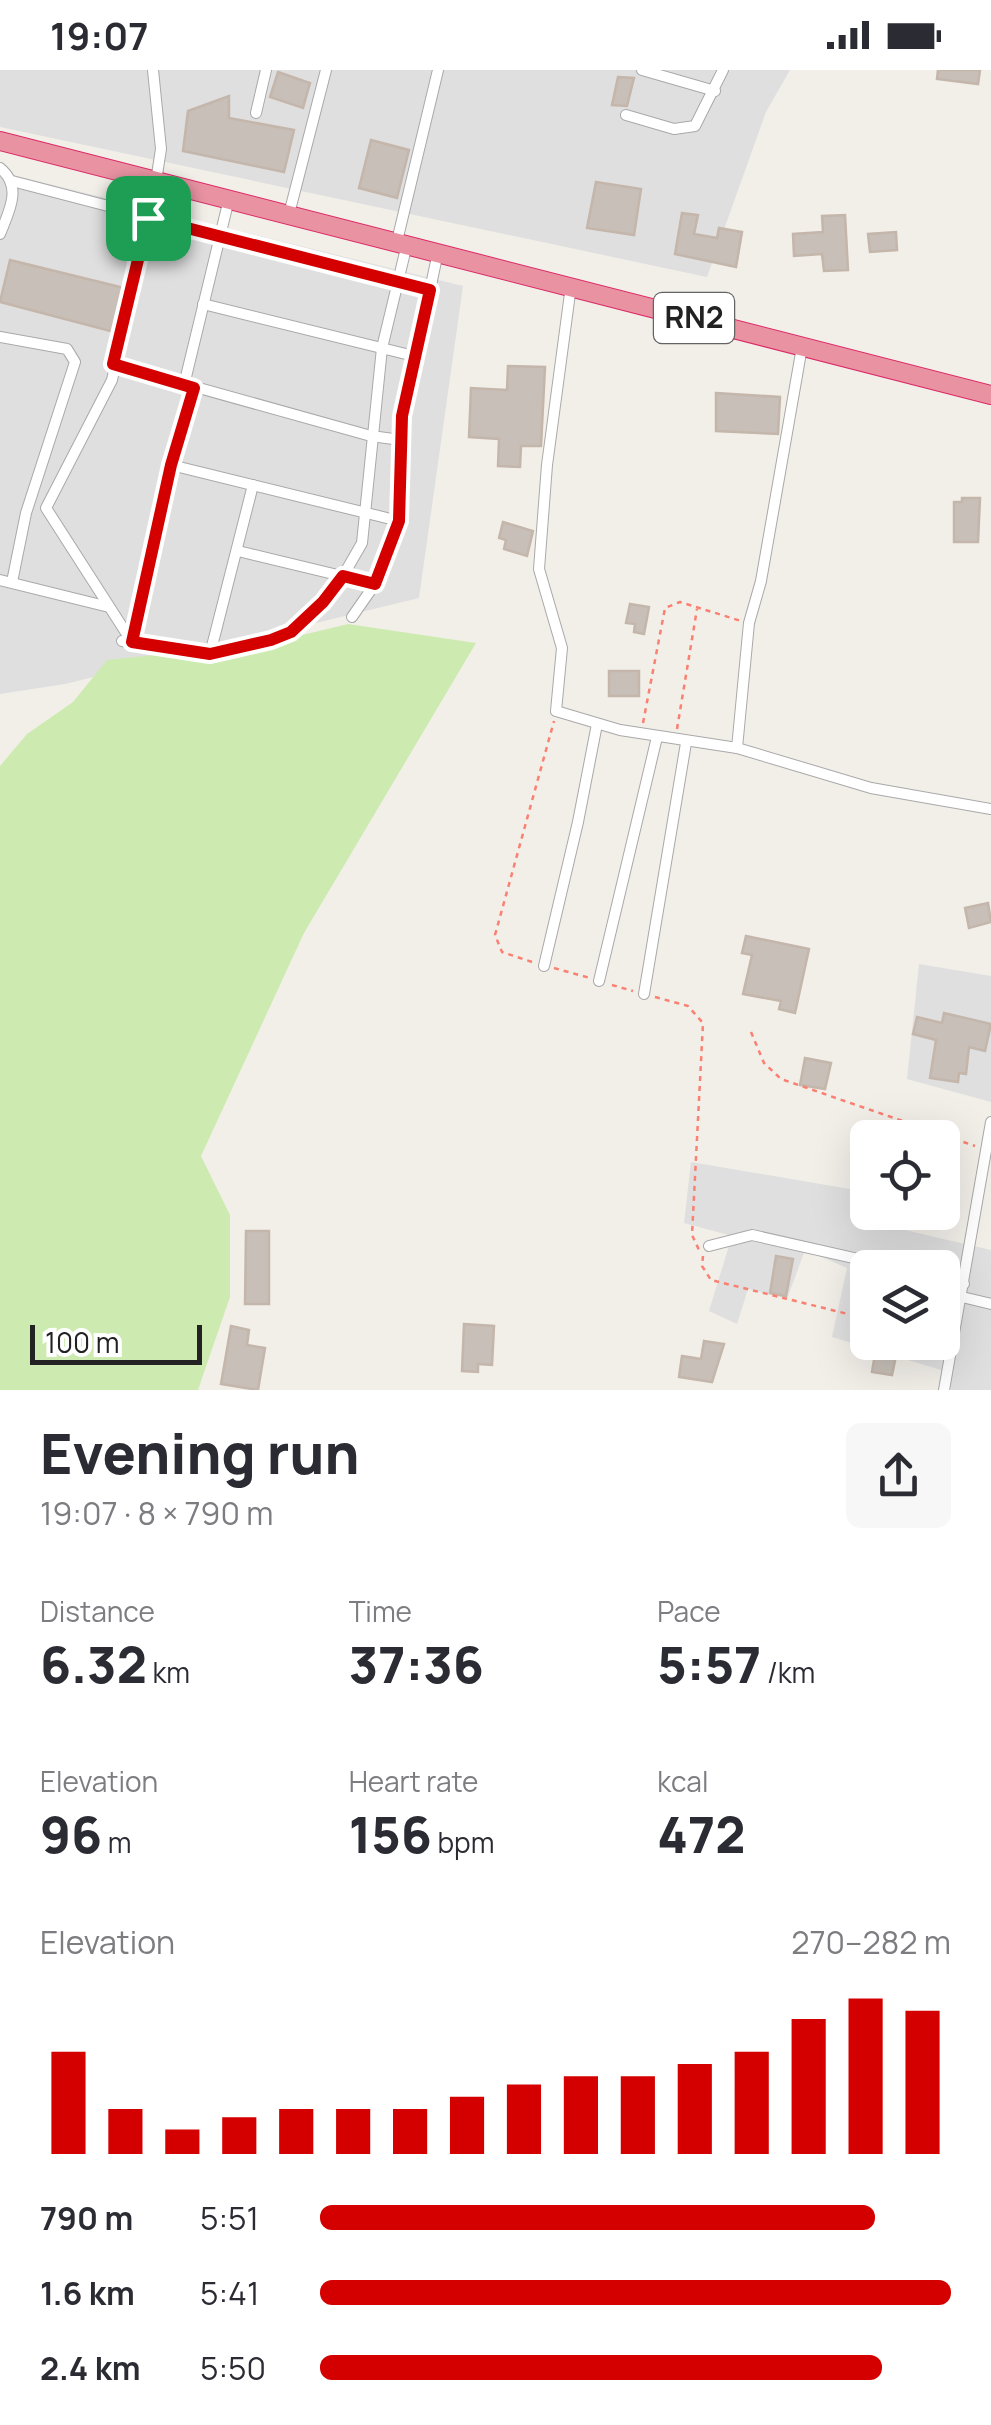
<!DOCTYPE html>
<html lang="en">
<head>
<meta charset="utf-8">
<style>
	body { margin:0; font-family:Manrope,sans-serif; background:#f7f7f7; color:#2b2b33; height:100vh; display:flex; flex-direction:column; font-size:38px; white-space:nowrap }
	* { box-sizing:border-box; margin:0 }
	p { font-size:32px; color:#7c7c81 }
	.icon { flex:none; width:55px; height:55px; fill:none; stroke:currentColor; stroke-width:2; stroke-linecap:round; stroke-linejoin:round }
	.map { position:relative; height:1320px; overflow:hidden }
	.side { display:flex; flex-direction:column; background:#fff; flex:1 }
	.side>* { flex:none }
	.tools { position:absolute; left:850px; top:1050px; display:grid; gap:20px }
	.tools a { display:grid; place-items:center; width:110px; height:110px; border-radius:15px; background:#fff; box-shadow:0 10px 40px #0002; font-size:50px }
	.scale { position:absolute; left:30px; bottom:25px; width:172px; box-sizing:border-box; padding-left:10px; border:5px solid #222; border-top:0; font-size:28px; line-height:35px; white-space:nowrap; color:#222; -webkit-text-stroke:8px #fff; paint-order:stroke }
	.pin { position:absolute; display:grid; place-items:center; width:85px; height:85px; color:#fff; margin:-42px; border-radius:20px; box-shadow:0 5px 15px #0006 }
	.round { display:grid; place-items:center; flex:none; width:105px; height:105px; border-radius:15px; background:#f7f7f7 }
	.head { display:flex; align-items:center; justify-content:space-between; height:170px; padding:0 40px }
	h1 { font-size:55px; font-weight:800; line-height:75px }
	.figures { display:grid; grid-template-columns:repeat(3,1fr); gap:15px; height:170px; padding:10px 40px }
	.figures div { display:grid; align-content:center }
	.figures b { font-size:50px; font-weight:800 }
	.figures small { font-size:28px; font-weight:400 }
	.figures p { font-size:28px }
	.chart { height:280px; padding:20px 40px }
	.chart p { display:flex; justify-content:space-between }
	.chart svg { width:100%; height:180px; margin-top:10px; stroke:#d40000; stroke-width:6 }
	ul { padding:0 40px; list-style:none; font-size:32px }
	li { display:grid; grid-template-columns:160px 120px 1fr; align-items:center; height:75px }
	li i { height:25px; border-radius:12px; background:#d40000 }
	.status { display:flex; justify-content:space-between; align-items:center; height:70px; padding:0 50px; background:#fff; direction:ltr }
	.status svg { height:28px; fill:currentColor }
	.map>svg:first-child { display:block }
	.residential { fill:#e0dfdf; fill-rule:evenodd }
	.grass { fill:#cdebb0 }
	.building { fill:#c7bfb8; stroke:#c4b6ab; stroke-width:2.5 }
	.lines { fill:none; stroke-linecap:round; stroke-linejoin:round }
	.street-casing { stroke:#a9a9a9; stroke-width:12 }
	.highway-casing { stroke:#dc2a67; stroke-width:20 }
	.path { stroke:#fa8072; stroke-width:2.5; stroke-dasharray:5 5; stroke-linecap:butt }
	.street { stroke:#fff; stroke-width:10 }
	.highway { stroke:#e892a2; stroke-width:18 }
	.route-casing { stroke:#fff; stroke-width:20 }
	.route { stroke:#d40000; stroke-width:12 }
	.labels { text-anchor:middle; stroke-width:8; stroke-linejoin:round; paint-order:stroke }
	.shield { fill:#fff; stroke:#646464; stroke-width:2.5 }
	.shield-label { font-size:30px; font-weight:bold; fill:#222 }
</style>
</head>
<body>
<div class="status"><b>19:07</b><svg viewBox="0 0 49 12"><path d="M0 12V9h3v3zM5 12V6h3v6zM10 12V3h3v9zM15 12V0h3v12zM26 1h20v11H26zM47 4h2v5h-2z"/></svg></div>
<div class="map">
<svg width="991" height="1320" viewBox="0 0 991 1320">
	<rect width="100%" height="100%" fill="#f2efe9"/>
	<g class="residential">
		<polygon points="0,0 790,0 766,42 707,207 0,57"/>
		<polygon points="0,102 463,216 419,528 65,614 0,624"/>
		<polygon points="919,894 991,906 991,1032 907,1009"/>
		<path d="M691,1092L867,1122L868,1142L906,1143L905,1160L991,1180V1320H951V1303L832,1267L847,1198L805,1180L787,1229L748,1219L737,1254L709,1241L732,1166L684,1153ZM868,1198H942V1272H868Z"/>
	</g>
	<polygon class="grass" points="348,554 476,573 304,863 201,1086 230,1145 230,1227 198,1320 0,1320 0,696 27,664 73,632 107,590 269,573"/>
	<g class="building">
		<polygon points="938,0 980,0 978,14 937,9"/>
		<polygon points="278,2 310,13 303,38 270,27"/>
		<polygon points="618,7 634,8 627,36 612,35"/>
		<polygon points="229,26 229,48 294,60 284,102 183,81 188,41"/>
		<polygon points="371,70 409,80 397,128 359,118"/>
		<polygon points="596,112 641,119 634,165 587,158"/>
		<polygon points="682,143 698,145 694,164 717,168 719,158 742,162 736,197 675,184"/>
		<polygon points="845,145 848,200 824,201 822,184 794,186 793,164 823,162 822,146"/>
		<polygon points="896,162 897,180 870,182 868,164"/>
		<polygon points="10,190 124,218 114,262 0,232"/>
		<polygon points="508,296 545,297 541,376 521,376 520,397 498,396 499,369 469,367 471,318 507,320"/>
		<polygon points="716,323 780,327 778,364 716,361"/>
		<polygon points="962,428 980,428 978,472 954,472 954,432 962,432"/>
		<polygon points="503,452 533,461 527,486 504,479 506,470 499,468"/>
		<polygon points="630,534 649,537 644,564 634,562 635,554 626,553"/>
		<rect x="609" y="601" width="30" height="25"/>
		<polygon points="988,833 991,852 969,858 965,838"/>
		<polygon points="746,866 809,879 795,943 779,939 781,931 743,924 752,885 742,883"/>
		<polygon points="944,943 991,954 985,981 969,977 966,1004 959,1003 958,1012 930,1008 936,970 913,964 917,947 942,953"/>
		<polygon points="805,988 831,993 825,1019 800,1015"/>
		<polygon points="246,1161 269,1161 269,1234 245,1234"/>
		<polygon points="776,1186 793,1189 786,1226 770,1223"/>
		<polygon points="464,1254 494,1256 492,1295 478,1294 478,1302 462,1301"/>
		<polygon points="231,1256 249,1260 247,1275 265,1278 258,1320 221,1314"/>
		<polygon points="704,1271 724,1274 712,1312 679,1307 682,1286 701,1289"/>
		<polygon points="876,1278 897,1281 892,1305 872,1302"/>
	</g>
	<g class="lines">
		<defs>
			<g id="street">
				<polyline points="153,0 161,79 156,111"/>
				<polyline points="642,0 715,21"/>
				<polyline points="256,43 266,0"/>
				<polyline points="626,45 674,59 695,56 723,0"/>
				<path d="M0,98C23,117 9,141 0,164"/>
				<polyline points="12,111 431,220"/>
				<polyline points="289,144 326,0"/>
				<polyline points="397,171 438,0"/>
				<polyline points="571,216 547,395 539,499 562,578 556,641 620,660 737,678"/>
				<polyline points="203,234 414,286"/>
				<polyline points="0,267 67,279 75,292 26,443 12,512"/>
				<polyline points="802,277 761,511 749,553 737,678 871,718 991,739"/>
				<polyline points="113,294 371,366 401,370"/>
				<polyline points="184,315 229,129"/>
				<polyline points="171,395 399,451"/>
				<polyline points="238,481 375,514"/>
				<polyline points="0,510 109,537"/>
				<polyline points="352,547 375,514 399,451 403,347 438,182"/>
				<polyline points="122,571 210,584 271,570 291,562 323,532 343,506 362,473 382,278 407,174"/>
				<polyline points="132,572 46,438 112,310 148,148"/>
				<polyline points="132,572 171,395 194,318"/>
				<polyline points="210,584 253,415"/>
				<polyline points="544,896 578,752 597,654"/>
				<polyline points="599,911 657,667"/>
				<polyline points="644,924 686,673"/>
				<polyline points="709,1176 752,1165 898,1198"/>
				<polyline points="942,1209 964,1214"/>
				<polyline points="962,1227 991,1234"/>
				<polyline points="944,1320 991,1052"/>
			</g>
			<polyline id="highway" points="0,71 991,325"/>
		</defs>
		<use href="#street" class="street-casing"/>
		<use href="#highway" class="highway-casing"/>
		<g class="path">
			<polyline points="643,653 665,538 680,532 741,551"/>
			<polyline points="677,659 697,539"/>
			<polyline points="532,892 502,882 495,865 554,651"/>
			<polyline points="554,898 590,908"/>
			<polyline points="612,915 633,921"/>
			<polyline points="655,927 688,936 703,953 692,1165 699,1180"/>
			<polyline points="751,962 764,993 781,1009 975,1076"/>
			<polyline points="703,1186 702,1196 711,1210 868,1249"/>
		</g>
		<use href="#street" class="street"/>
		<use href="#highway" class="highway"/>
	</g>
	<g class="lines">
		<defs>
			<polygon id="route" points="148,148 430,220 402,346 399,451 375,514 343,506 323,532 291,562 271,570 210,584 132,572 171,395 194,318 113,294"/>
		</defs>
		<use href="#route" class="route-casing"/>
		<use href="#route" class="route"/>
	</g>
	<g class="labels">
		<rect class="shield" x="654" y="223" width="80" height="50" rx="8"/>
		<g class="shield-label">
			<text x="694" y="258">RN2</text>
		</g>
	</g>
</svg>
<div class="tools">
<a><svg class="icon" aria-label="locate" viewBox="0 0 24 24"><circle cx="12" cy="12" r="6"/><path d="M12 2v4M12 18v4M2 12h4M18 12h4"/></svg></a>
<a><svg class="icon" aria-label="layers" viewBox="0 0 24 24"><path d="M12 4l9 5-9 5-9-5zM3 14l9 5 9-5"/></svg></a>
</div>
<div class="scale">100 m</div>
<div class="pin" style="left:148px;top:148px;background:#1e9e55"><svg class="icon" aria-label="arrive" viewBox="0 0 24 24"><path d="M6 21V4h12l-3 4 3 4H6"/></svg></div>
</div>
<section class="side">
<div class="head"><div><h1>Evening run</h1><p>19:07 · 8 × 790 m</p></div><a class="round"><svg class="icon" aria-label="share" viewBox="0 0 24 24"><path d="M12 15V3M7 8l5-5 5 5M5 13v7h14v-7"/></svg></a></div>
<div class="figures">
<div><p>Distance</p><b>6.32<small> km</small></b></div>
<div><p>Time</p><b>37:36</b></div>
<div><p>Pace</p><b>5:57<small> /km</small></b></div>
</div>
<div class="figures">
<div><p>Elevation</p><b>96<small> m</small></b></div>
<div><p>Heart rate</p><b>156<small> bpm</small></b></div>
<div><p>kcal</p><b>472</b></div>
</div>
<div class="chart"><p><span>Elevation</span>270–282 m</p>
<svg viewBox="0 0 160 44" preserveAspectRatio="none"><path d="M5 44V19M15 44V33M25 44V38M35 44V35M45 44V33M55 44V33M65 44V33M75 44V30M85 44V27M95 44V25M105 44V25M115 44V22M125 44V19M135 44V11M145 44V6M155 44V9"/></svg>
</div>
<ul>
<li><b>790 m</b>5:51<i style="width:88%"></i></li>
<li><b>1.6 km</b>5:41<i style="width:100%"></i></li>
<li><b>2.4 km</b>5:50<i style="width:89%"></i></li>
</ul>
</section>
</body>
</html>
